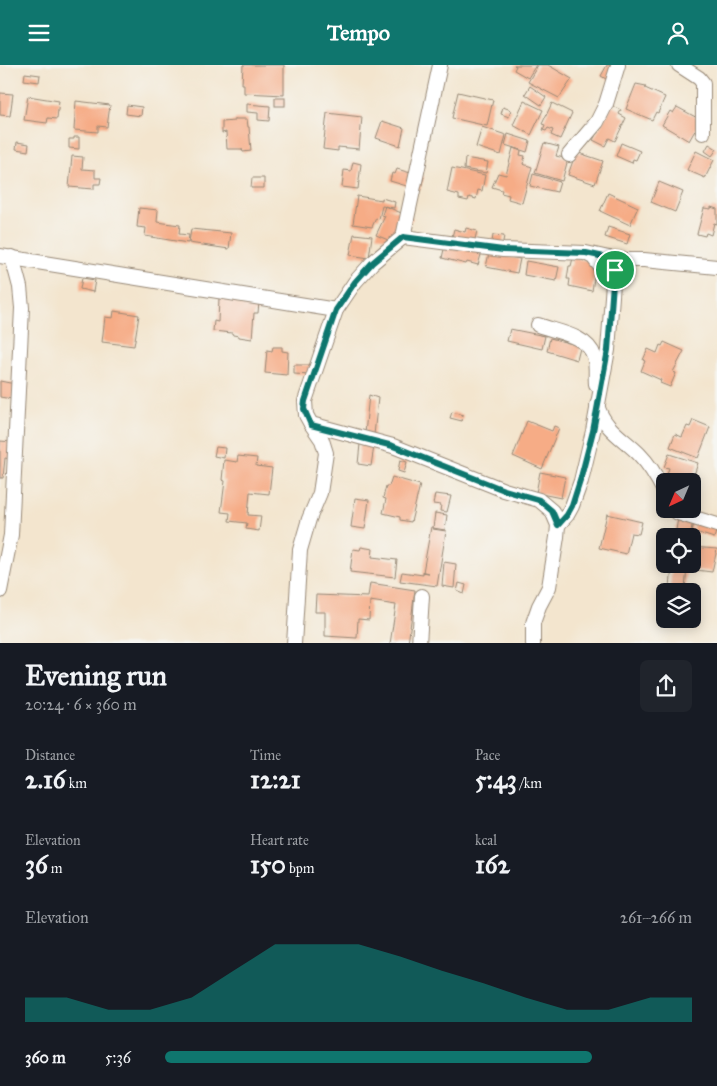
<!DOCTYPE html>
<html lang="en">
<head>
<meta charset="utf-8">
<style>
	body { margin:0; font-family:"IM FELL Great Primer",serif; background:#20242c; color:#f1f3f6; height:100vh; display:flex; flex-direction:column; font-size:19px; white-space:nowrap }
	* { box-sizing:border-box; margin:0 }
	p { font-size:16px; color:#9ea1a6 }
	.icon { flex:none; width:28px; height:28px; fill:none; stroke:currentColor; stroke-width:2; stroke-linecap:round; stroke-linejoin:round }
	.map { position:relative; height:578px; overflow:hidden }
	.side { display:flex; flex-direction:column; background:#171b24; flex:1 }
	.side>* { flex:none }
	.needle { width:32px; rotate:224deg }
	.controls { position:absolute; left:656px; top:408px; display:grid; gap:10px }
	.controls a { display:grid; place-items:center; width:45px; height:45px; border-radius:8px; background:#171b24; box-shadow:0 2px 12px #0003; font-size:25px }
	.pin { position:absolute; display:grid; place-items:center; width:42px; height:42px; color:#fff; margin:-21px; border:2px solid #fff; border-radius:50%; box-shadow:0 1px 5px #0007 }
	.round { display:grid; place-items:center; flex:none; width:52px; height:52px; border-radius:8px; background:#20242c }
	.headline { display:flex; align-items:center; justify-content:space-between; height:85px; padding:0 25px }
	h1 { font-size:28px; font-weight:800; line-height:38px }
	.metrics { display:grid; grid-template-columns:repeat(3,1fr); gap:8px; height:85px; padding:5px 25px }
	.metrics div { display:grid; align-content:center }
	.metrics b { font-size:25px; font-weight:800 }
	.metrics small { font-size:14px; font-weight:400 }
	.metrics p { font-size:14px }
	.chart { height:140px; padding:10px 25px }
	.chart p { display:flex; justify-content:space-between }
	.chart svg { width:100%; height:90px; margin-top:5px; fill:#0f766e; opacity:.7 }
	ul { padding:0 25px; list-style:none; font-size:16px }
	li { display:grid; grid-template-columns:80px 60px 1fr; align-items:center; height:38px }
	li i { height:12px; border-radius:6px; background:#0f766e }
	header { display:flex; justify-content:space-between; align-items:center; height:65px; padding:0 25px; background:#0f766e; color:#fff; font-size:22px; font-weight:800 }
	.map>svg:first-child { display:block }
	.building { fill:#f6ac86 }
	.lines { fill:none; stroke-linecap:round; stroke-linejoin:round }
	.street-casing { stroke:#978876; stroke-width:16 }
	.street { stroke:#fff; stroke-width:14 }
	.route-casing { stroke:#fff; stroke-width:10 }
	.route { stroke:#0f766e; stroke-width:6 }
</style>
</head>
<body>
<header><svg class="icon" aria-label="menu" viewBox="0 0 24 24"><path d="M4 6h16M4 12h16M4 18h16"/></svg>Tempo<svg class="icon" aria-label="person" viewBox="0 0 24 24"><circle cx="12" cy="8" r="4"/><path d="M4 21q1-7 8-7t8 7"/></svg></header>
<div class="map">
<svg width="717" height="579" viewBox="0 0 717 579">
	<rect width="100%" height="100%" fill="#f6f6f2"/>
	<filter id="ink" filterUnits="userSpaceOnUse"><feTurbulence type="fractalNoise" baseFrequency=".02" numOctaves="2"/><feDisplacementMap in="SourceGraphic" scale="10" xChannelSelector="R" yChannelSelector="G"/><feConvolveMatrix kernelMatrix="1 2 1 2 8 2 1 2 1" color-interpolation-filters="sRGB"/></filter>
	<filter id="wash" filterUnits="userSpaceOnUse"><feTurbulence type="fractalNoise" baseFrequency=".0096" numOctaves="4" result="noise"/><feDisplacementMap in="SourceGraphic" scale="20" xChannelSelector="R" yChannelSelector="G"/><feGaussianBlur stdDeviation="1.12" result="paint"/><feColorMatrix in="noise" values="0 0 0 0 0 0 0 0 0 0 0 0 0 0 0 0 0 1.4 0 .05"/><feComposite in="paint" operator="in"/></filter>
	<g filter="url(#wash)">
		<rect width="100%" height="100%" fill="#f3e5ce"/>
		<g id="blocks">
			<g class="building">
				<polygon points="243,0 284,0 284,30 244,28 244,19 242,19"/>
				<polygon points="514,0 536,0 528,13 514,5 516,1"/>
				<polygon points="538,0 548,0 572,14 559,33 528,17"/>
				<polygon points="607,0 623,0 613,18 601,11"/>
				<polygon points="25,8 40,10 39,17 24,15"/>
				<polygon points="636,19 646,21 645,23 665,32 658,48 656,47 652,55 626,44"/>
				<polygon points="530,21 546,32 541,40 525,29"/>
				<polygon points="458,27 493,35 487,61 452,53"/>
				<polygon points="0,28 13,29 10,51 0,50"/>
				<polygon points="28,31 59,36 57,54 48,53 47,58 24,55"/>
				<rect x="275" y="33" width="10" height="8"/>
				<polygon points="76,36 110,40 107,62 98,61 98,67 74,65"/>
				<polygon points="524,36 543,45 531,70 513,60"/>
				<polygon points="552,38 572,48 560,74 551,70 553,65 548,63 546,66 543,65 545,60 542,59"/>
				<polygon points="247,39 270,41 269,56 258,55 258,48 247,47"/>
				<polygon points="127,40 142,42 141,51 126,49"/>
				<polygon points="612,41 621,45 619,49 626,53 615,76 609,73 605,81 593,75"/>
				<polygon points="503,42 511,45 509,52 501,49"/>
				<polygon points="677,42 701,55 689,76 662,60 670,46 673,48"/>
				<polygon points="327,48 362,52 359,84 338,82 338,86 323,84"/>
				<polygon points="235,54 247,54 248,62 249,62 251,86 243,87 242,84 227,84 226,67 222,68 222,57 235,56"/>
				<polygon points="382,56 404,63 400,81 376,73"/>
				<polygon points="482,62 506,70 501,90 476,82"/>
				<polygon points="508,69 530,76 527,87 505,80"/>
				<polygon points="74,72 79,72 79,84 69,83 69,74 74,74"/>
				<polygon points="17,77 29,79 28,86 16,84"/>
				<polygon points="544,78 559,82 556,91 568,94 562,116 535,108"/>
				<polygon points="621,78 640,86 636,95 633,94 632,98 616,91"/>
				<polygon points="709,79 717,84 712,91 705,86"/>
				<polygon points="513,83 521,86 520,90 525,91 523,99 532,102 522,138 508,134 509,130 501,128 502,125 492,122 498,108 506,110"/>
				<polygon points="696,86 714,95 705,113 687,105"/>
				<polygon points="576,87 603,96 595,119 568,110"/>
				<polygon points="72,91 83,92 82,104 95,105 95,113 101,113 100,119 94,119 94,124 69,122"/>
				<polygon points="465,93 488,97 486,108 464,104"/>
				<polygon points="353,97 361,99 358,124 342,122 344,105 351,106"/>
				<polygon points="452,103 485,110 482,126 478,125 476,134 469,132 468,136 459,134 459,130 447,127"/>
				<polygon points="397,104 424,112 420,125 390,116 392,108 395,109"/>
				<polygon points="533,109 560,117 557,127 530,121"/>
				<polygon points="252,113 264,113 264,123 251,123"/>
				<polygon points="659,117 683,127 675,147 651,137"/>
				<polygon points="608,128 638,142 630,160 600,146"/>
				<polygon points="357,131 382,135 382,133 395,137 394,143 382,141 379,154 376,153 372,162 353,159"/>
				<polygon points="385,141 413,153 393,177 376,170 385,151 382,150"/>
				<polygon points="711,142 717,144 717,159 714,158 711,170 706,168 705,171 697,169 704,143 711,144"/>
				<polygon points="139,143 158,145 157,157 180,160 179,169 189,170 188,178 145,171 146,163 137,162"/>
				<polygon points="608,162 630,169 627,179 605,172"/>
				<polygon points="466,163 477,166 474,178 483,183 478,200 467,197 466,199 442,193 447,171 452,172 454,164 465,167"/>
				<polygon points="191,164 231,168 229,184 189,178"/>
				<polygon points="354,169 372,171 369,193 350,190"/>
				<polygon points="493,170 504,171 502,182 491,184"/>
				<polygon points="489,188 509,190 509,192 520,194 517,208 486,202"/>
				<polygon points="573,193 593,197 596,201 592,226 569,221 570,214 567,214 569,201 571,201"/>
				<polygon points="526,196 559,202 556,216 524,210"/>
				<polygon points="82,213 95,215 93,227 80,224"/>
				<polygon points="219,233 259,237 258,248 254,248 252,274 239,272 239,271 233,270 232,268 213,266 214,256 218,257"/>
				<polygon points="114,246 139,250 134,281 102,277 105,252 113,253"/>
				<polygon points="510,264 545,271 542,284 507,276"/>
				<polygon points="550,273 576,280 581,279 577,295 547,286"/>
				<polygon points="664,277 684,286 673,307 676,308 670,322 660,318 661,315 641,306 645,296 643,295 648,284 657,288 660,280 662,281"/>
				<polygon points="273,282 282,282 282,286 288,287 287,310 265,308 267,285 272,286"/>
				<polygon points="294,300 311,300 311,310 294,309"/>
				<polygon points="0,316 15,319 12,334 0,332"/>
				<polygon points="369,330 378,333 373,379 364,378"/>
				<polygon points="452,347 463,350 462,356 450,353"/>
				<polygon points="693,355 710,362 698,393 670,382 675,369 682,372 687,361 690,362"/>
				<polygon points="527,356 552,366 554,361 559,363 542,404 513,391"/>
				<polygon points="0,376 12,377 10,394 5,393 3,413 0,413"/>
				<polygon points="360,379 374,381 371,401 358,399"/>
				<polygon points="216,382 225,383 224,393 214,391"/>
				<polygon points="669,389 698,398 692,416 665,416 663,421 669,403 664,402"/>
				<polygon points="238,391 257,393 256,401 272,403 269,429 250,427 248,450 261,451 259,466 246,464 247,458 229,456 230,448 221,447 225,416 222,415 224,395 237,397"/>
				<polygon points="400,395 407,397 404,408 398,406"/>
				<polygon points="540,407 565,412 561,433 536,428"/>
				<polygon points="392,412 420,420 411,457 400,455 400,452 383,448 386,434 383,433 386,421 389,421"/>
				<polygon points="435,429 451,431 447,447 440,446 441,440 433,439"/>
				<polygon points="355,433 369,435 365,464 351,462"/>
				<polygon points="435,448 447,450 445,465 433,463"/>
				<polygon points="607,449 642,457 639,469 631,468 626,489 599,483"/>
				<polygon points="678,453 693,456 690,471 675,471"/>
				<polygon points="695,455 717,464 714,473 692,466"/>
				<polygon points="431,462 433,462 433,464 446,466 437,521 400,516 402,507 423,510 423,507 429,508 423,507"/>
				<polygon points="361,482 373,484 372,492 397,495 395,512 350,507 353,484 360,485"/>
				<polygon points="692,482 717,484 712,507 688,504 689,499 692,499"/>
				<polygon points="444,497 456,499 454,523 442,521"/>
				<polygon points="672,502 687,503 685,523 670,522"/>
				<polygon points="370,518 415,525 408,579 390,579 396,540 370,536 369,555 358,554 357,573 325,571 325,547 315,547 316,530 368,532"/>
				<polygon points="459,518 466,520 464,529 457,526"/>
			</g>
		</g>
	</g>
	<g filter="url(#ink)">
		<use href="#blocks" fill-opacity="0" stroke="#978876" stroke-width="1"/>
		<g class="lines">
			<defs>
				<g id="street">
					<polyline points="679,0 699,13 703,18 703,68"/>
					<polyline points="569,90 597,57 606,39 618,0"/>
					<polyline points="403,172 503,185 586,188 618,195 644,195 717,202"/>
					<polyline points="587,189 593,192 613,218"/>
					<polyline points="0,191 336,245"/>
					<path d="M538,260C556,267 587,270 594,291C597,300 595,310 596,319"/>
					<path d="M597,340C604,364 623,373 639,389C651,401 658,414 665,428"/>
					<polyline points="311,359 393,381 504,425 539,435 552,446 558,460 557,472 549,522 539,541 533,558 533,579"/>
					<polyline points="673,444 678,448 717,460"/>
					<polyline points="558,460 567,450 572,441 581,416 593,366 608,285 613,218 618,195"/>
					<polyline points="0,526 11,470 22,243 20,222 12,192"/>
					<polyline points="294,579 300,485 309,454 320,428 326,388 322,375 311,359 306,350 305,336 336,245 355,217 372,198 403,172 440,0"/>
					<polyline points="419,579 422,531"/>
				</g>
			</defs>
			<use href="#street" class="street-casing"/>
			<use href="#street" class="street"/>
		</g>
	</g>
	<g class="lines" filter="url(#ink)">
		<defs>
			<polygon id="route" points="403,172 503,185 586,188 618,195 613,218 608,285 593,366 580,416 572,441 567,450 558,460 552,446 539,435 504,425 393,381 311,360 304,344 305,336 336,245 355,217 372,198"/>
		</defs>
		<use href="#route" class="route-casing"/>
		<use href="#route" class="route"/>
	</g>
</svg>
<div class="controls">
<a><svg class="needle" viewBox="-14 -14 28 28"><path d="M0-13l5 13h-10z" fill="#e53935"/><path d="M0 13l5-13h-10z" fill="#9ea1a6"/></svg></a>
<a><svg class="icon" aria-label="locate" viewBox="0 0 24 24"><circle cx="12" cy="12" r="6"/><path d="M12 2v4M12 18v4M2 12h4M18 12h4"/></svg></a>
<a><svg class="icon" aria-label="layers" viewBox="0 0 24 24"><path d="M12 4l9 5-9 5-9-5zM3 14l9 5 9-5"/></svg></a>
</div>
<div class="pin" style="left:615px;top:205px;background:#1e9e55"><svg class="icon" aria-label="arrive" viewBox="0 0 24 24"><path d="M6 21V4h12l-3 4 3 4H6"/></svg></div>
</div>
<section class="side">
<div class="headline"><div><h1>Evening run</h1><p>20:24 · 6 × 360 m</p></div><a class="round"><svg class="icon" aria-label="share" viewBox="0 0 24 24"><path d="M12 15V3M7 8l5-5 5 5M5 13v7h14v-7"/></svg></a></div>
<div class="metrics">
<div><p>Distance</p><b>2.16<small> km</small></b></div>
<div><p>Time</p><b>12:21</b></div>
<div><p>Pace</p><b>5:43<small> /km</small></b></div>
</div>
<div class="metrics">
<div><p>Elevation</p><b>36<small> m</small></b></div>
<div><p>Heart rate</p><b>150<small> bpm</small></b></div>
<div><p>kcal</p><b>162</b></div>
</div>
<div class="chart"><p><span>Elevation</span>261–266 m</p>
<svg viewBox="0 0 160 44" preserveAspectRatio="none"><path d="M0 44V32L10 32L20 38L30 38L40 32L50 19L60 6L70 6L80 6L90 12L100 19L110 25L120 32L130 38L140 38L150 32L160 32V44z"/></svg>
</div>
<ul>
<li><b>360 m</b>5:36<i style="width:81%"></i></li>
</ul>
</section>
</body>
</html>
